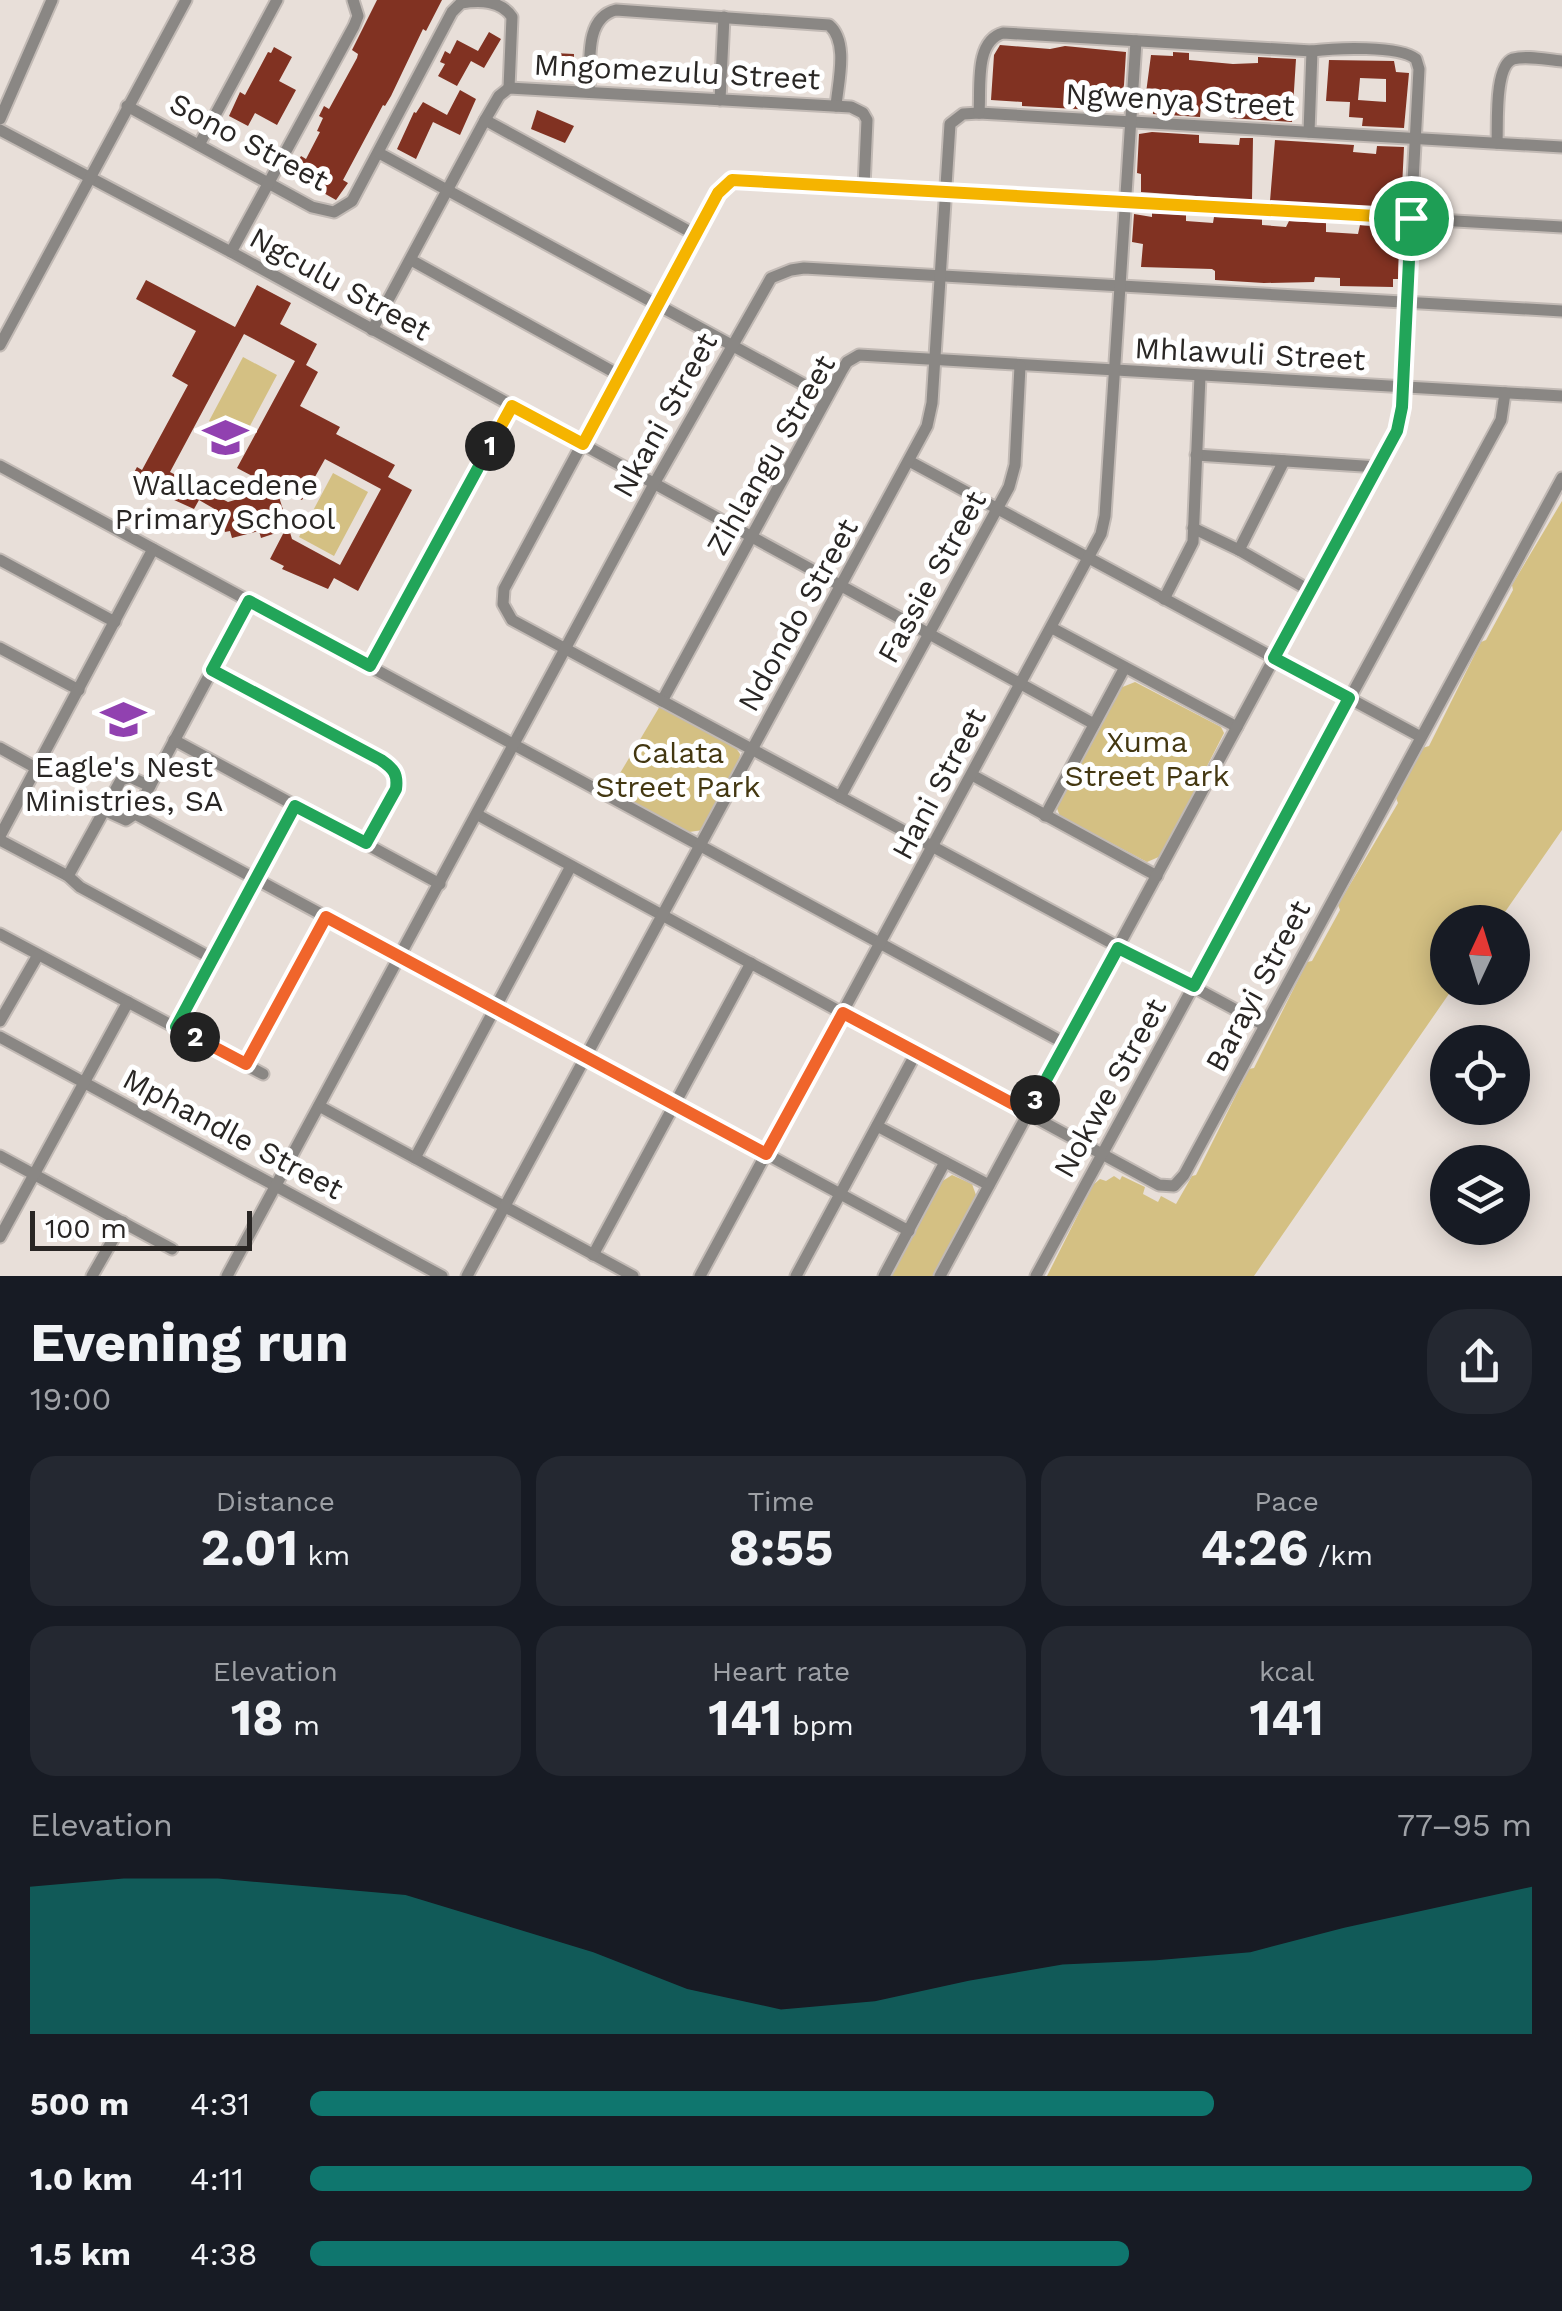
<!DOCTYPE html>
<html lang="en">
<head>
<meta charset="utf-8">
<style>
	body { margin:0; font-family:"Work Sans",sans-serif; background:#242831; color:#f1f3f6; height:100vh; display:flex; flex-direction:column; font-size:38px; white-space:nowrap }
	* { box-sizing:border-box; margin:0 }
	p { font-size:32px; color:#9ea1a6 }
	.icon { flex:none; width:55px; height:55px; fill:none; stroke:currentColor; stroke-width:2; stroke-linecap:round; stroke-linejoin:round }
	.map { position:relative; height:1276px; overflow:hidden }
	.side { display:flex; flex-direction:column; background:#171b24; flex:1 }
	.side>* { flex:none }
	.needle { width:65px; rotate:4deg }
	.buttons { position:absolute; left:1430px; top:905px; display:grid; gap:20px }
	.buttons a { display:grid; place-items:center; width:100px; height:100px; border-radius:50%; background:#171b24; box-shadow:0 5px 25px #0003; font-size:50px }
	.scale { position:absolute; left:30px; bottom:25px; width:222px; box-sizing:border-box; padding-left:10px; border:5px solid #292624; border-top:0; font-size:28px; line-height:35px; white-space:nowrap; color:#292624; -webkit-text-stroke:8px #fff; paint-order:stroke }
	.pin { position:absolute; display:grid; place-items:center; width:85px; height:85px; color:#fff; margin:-42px; border:5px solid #fff; border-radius:50%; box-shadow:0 2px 10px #0007 }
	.km { position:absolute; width:50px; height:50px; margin:-25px; border-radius:50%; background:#222; color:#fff; font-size:28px; line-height:50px; text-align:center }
	.round { display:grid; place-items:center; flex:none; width:105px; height:105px; border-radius:40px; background:#242831 }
	.overview { display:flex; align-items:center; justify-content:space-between; height:170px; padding:0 30px }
	h1 { font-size:55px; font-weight:700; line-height:75px }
	.metrics { display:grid; grid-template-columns:repeat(3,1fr); gap:15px; height:170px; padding:10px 30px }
	.metrics div { display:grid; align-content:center; border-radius:25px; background:#242831; text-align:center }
	.metrics b { font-size:50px; font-weight:700 }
	.metrics small { font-size:28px; font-weight:400 }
	.metrics p { font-size:28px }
	.chart { height:280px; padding:20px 30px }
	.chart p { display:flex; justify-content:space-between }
	.chart svg { width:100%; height:180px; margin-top:10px; fill:#0f766e; opacity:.7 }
	ul { padding:0 30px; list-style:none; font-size:32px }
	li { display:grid; grid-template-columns:160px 120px 1fr; align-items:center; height:75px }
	li i { height:25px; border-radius:12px; background:#0f766e }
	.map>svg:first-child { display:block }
	.green { fill:#d4c083 }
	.building { fill:#813222; fill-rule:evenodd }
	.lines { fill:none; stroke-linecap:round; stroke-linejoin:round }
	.minor-casing { stroke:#c2bab5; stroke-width:15 }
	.minor { stroke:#8a8784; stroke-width:11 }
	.split-1-casing { stroke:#fff; stroke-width:20 }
	.split-2-casing { stroke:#fff; stroke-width:20 }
	.split-3-casing { stroke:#fff; stroke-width:20 }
	.split-4-casing { stroke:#fff; stroke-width:20 }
	.split-1 { stroke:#f5b400; stroke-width:12 }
	.split-2 { stroke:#22a559; stroke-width:12 }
	.split-3 { stroke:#f0652b; stroke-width:12 }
	.split-4 { stroke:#22a559; stroke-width:12 }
	.labels { text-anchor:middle; stroke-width:10; stroke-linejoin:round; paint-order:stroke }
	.street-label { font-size:30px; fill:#292624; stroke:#fff }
	.poi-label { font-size:30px; fill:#292624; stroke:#fff }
	.park-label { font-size:30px; fill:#443812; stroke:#fff }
</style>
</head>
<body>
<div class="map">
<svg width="1562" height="1276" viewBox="0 0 1562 1276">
	<rect width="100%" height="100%" fill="#e8dfd9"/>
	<g class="green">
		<polygon points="243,357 277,375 243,439 209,421"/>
		<polygon points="333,473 368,492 334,556 299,537"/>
		<polygon points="1562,501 1562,830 1498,922 1448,922 1448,988 1453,988 1254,1276 1047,1276 1093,1185 1100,1179 1106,1181 1114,1176 1120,1180 1122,1176 1145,1187 1143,1194 1158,1202 1161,1196 1176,1204 1192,1176 1196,1175 1249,1069 1254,1068 1307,962 1312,961 1340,910 1338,905 1398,803 1396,798 1422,748 1429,746 1481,642 1486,640 1513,590 1512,585"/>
		<polygon points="1135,682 1221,727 1224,733 1161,856 1147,862 1060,816 1056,806 1120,688"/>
		<polygon points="660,706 734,745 740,754 739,762 703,830 689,832 610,790"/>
		<polygon points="952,1175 972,1184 976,1195 934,1276 890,1276 941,1182"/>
	</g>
	<g class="building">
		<polygon points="377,0 442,0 426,31 423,29 391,96 385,106 383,105 343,180 348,183 336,200 290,174 301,156 306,159 320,132 317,131 323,118 319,116 324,106 329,109 357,58 358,54 352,50"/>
		<polygon points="489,32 501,39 484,68 471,61 457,86 438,76 445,64 440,62 445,51 450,54 457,40 478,51"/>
		<polygon points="1000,45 1050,49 1065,46 1126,52 1124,85 1119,102 1113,111 1022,106 1022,102 991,100 994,55"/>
		<polygon points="274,47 292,57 279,81 296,90 277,125 255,113 248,126 229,116 240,92 245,95 268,52 271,53"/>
		<polygon points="1173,52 1189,53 1189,60 1233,64 1258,63 1258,57 1296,59 1292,122 1229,118 1229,109 1201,106 1200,117 1153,114 1153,93 1146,93 1151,55 1173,56"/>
		<polygon points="554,53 574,54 573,79 552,78"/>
		<path d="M1329,60L1394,61L1396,72L1409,73L1404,128L1362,126L1363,118L1349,117L1350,102L1326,101ZM1360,78L1386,79V102L1358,100Z"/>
		<polygon points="460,90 476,99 460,135 433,122 416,159 397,149 414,112 416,113 423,102 447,115"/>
		<polygon points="537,110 574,126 565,143 531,129"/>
		<polygon points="1152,132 1199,135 1199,143 1239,145 1240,138 1253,138 1252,200 1141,192 1141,174 1137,173 1139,134"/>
		<polygon points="1275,140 1354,145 1353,152 1376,154 1377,146 1404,147 1401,208 1270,201"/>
		<polygon points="1152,213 1186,215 1186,221 1213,223 1214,217 1262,219 1262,225 1286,227 1289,221 1326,223 1326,232 1358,234 1360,225 1393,227 1393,238 1399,238 1398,279 1393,279 1393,287 1340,286 1340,278 1315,277 1314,282 1264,283 1215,280 1215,271 1212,269 1141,267 1143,244 1132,242 1134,214 1152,217"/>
		<path d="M146,280L235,327L257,285L291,303L280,324L317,344L306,365L318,372L300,406L340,427L336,434L395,465L388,477L412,490L358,591L334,578L328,589L282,569L284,566L270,559L285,530L261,538L259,531L232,538L230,531L225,532L218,511L199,500L194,509L130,480L137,467L142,470L188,385L172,376L196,331L136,299ZM244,334L295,361L237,468L275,488L228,502L170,472ZM325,459L381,489L340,565L292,539L276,487L302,500Z"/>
	</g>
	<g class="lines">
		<defs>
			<g id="minor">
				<path d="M589,92C591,65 583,18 616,10L829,25C849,42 838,82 836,106"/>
				<polyline points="720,100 724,17"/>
				<path d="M127,106L312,207L334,212L352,201L452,12L461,3C480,0 501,0 512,17L509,88"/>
				<polyline points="0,119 52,0"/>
				<polyline points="485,120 696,235"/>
				<polyline points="0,130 231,252 1094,724"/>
				<polyline points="1309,132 1312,51"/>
				<path d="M1497,143C1498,125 1494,66 1513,59C1527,55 1548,60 1562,61"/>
				<polyline points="199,145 277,0"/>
				<polyline points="379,153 827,397"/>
				<polyline points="231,252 354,26 358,16 353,0"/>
				<polyline points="411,260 619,375"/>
				<polyline points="372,330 485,120 499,96 509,88 851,107 863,113 867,120 864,187"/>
				<polyline points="0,345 186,0"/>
				<polyline points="1196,455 1378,467"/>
				<polyline points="909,461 1421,737"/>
				<polyline points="0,466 1066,1044"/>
				<polyline points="1193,528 1239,550 1309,590"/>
				<polyline points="1239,550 1284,461"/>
				<polyline points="0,560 115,622"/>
				<polyline points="1164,599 1193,542 1200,376"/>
				<polyline points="1052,628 1237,727"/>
				<polyline points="0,648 79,690"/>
				<polyline points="371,667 512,406"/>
				<path d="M212,670L391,767C407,789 377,823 365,843"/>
				<polyline points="662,701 841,372 847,362 859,355 1562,396"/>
				<polyline points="174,740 440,884"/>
				<polyline points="0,748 36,768"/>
				<polyline points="972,775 1157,876"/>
				<polyline points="840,797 1009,487 1015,465 1020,366"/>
				<polyline points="104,810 126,820 135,814 249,601"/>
				<polyline points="135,814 909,1231"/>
				<polyline points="478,815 1159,1185 1174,1186 1184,1175 1562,478"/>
				<polyline points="1045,816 1124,669"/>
				<polyline points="0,836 153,549"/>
				<polyline points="0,840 68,876 80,887 213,959"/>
				<polyline points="68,876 121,780 130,777 150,786"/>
				<polyline points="0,934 263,1074"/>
				<polyline points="0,1021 38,955"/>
				<polyline points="1264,1025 512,620 503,604 504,589 717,193 731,180 1562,227"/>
				<polyline points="176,1027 295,806"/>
				<polyline points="0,1037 442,1276"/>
				<polyline points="246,1065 326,917"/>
				<polyline points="319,1106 633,1276"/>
				<polyline points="877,1126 989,1185"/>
				<polyline points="0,1156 172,1249"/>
				<polyline points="415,1158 571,866"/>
				<polyline points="0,1237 128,1002"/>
				<polyline points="593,1255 751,963"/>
				<polyline points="92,1276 123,1222"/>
				<polyline points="227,1276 654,484 771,278 791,270 804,268 1562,311"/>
				<polyline points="467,1276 927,426 932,403 950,124 963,114 979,113 1562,147"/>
				<polyline points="700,1276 1101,534 1105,516 1136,41"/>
				<polyline points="796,1276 916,1053"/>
				<polyline points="884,1276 945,1162"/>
				<path d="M940,1276L1397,431L1401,407L1419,69L1416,59C1399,45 1335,48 1312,51L1003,33C974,41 981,88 979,113"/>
				<polyline points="1036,1276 1501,420 1505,393"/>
			</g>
		</defs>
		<use href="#minor" class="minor-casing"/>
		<use href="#minor" class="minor"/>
	</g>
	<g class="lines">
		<defs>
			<polyline id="split-1" points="490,446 512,406 583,444 718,193 732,180 1411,218"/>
			<path id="split-2" d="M195,1037L176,1027L295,806L366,843L396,789C398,774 394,769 381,760L212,670L249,601L370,666L490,446"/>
			<polyline id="split-3" points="195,1037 246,1064 326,917 766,1154 843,1013 1028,1112 1035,1100"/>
			<polyline id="split-4" points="1035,1100 1118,948 1194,986 1349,698 1274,658 1397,431 1402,407 1411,218"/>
		</defs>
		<use href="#split-1" class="split-1-casing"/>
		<use href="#split-2" class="split-2-casing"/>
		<use href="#split-3" class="split-3-casing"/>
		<use href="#split-4" class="split-4-casing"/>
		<use href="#split-1" class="split-1"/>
		<use href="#split-2" class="split-2"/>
		<use href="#split-3" class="split-3"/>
		<use href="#split-4" class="split-4"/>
	</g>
	<defs>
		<symbol id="school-bare" viewBox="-9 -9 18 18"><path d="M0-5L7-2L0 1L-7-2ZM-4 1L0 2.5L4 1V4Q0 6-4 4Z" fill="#9141b0" stroke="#fff" stroke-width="2.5" paint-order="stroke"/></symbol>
	</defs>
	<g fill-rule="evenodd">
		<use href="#school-bare" x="194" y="406" width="63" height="63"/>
		<use href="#school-bare" x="92" y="688" width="63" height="63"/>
	</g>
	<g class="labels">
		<g class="street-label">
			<text transform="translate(677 72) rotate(3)" y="10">Mngomezulu Street</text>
			<text transform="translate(1180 100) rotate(3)" y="10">Ngwenya Street</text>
			<text transform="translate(249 142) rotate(28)" y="10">Sono Street</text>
			<text transform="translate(340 284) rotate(29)" y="10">Ngculu Street</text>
			<text transform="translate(1250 354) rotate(3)" y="10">Mhlawuli Street</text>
			<text transform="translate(665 415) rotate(-61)" y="10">Nkani Street</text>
			<text transform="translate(771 455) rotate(-60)" y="10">Zihlangu Street</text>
			<text transform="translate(932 577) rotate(-61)" y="10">Fassie Street</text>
			<text transform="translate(798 615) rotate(-61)" y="10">Ndondo Street</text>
			<text transform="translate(939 784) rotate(-62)" y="10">Hani Street</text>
			<text transform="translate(1258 986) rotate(-62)" y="10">Barayi Street</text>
			<text transform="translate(1110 1088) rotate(-61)" y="10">Nokwe Street</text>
			<text transform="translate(233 1134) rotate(28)" y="10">Mphandle Street</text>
		</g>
		<g class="poi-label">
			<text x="225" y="495">Wallacedene<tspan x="225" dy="34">Primary School</tspan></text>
			<text x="124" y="777">Eagle's Nest<tspan x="124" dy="34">Ministries, SA</tspan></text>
		</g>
		<g class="park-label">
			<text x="1147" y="752">Xuma<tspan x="1147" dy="34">Street Park</tspan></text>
			<text x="678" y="763">Calata<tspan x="678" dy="34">Street Park</tspan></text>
		</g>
	</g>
</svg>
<div class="buttons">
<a><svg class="needle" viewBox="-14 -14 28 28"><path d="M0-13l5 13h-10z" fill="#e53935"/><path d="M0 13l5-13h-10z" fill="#9ea1a6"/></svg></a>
<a><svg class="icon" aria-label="locate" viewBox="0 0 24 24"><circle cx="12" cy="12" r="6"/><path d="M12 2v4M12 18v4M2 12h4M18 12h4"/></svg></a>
<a><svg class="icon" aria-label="layers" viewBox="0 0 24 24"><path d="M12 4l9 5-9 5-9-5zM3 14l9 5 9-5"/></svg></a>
</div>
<div class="scale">100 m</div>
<div class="pin" style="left:1411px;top:218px;background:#1e9e55"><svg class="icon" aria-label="arrive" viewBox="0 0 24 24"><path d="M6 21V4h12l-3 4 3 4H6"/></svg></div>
<b class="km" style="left:490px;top:446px">1</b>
<b class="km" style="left:195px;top:1037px">2</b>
<b class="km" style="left:1035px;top:1100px">3</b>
</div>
<section class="side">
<div class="overview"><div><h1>Evening run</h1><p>19:00</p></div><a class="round"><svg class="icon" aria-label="share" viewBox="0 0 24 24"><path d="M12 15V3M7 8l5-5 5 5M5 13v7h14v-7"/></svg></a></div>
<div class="metrics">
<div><p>Distance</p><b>2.01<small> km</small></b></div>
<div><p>Time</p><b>8:55</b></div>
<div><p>Pace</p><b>4:26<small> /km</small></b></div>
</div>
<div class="metrics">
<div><p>Elevation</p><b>18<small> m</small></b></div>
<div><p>Heart rate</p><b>141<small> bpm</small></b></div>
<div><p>kcal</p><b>141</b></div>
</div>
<div class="chart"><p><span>Elevation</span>77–95 m</p>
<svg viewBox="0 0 160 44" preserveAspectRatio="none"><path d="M0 44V8L10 6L20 6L30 8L40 10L50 17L60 24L70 33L80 38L90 36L100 31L110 27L120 26L130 24L140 18L150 13L160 8V44z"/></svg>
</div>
<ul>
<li><b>500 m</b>4:31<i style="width:74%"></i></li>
<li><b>1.0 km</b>4:11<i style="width:100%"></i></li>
<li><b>1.5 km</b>4:38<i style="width:67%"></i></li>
</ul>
</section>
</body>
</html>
